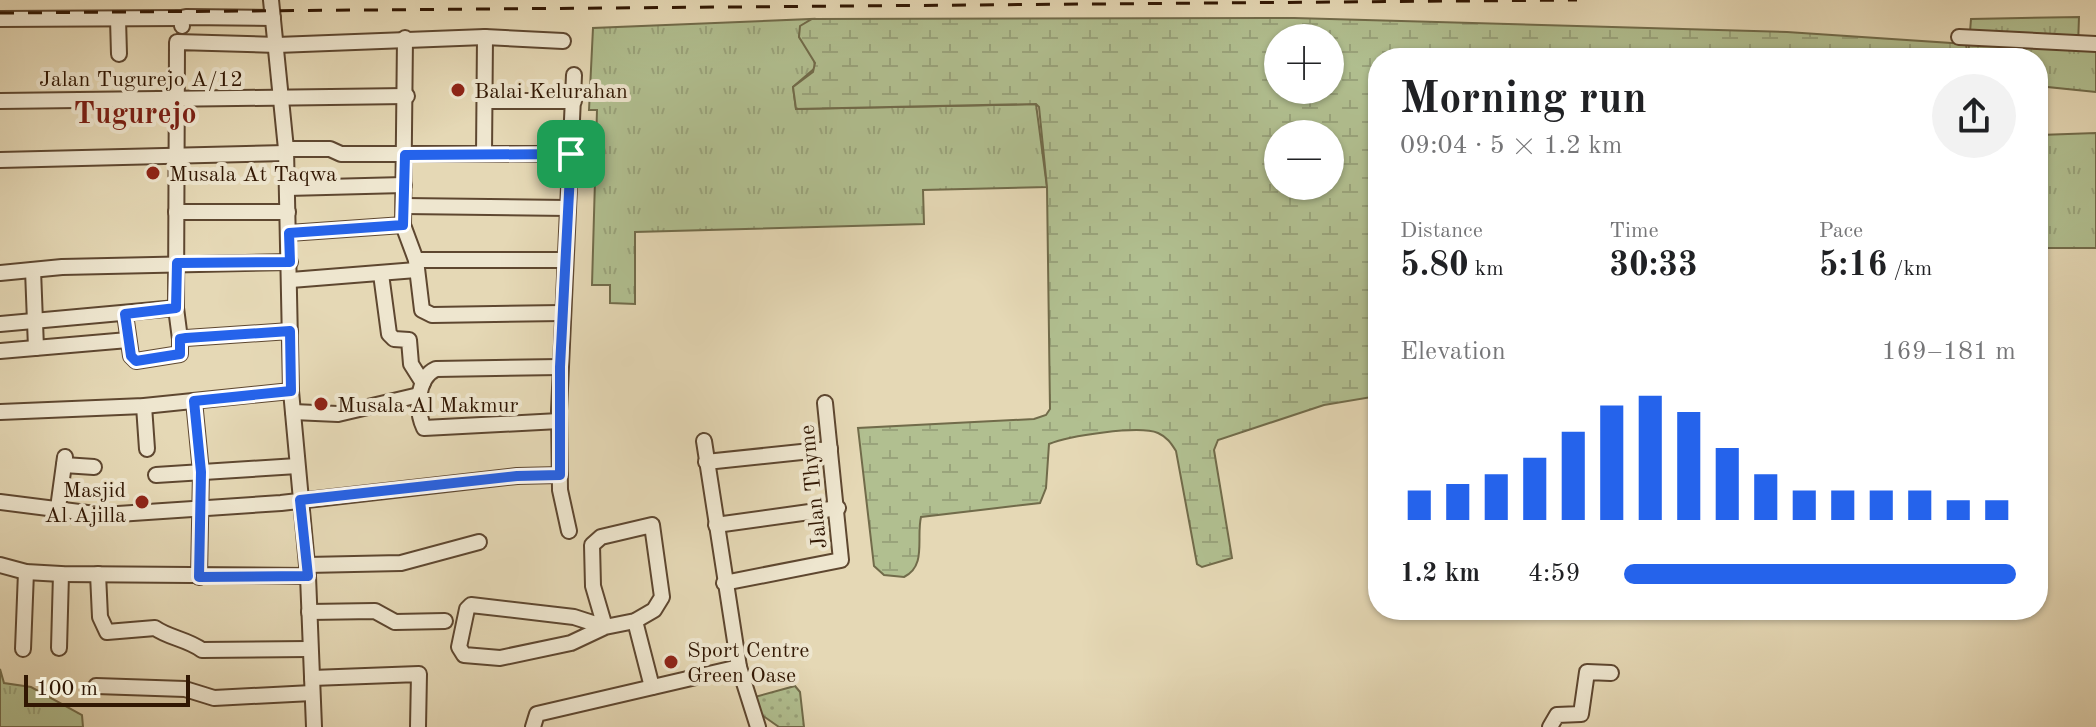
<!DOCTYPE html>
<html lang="en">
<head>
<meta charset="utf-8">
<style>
	body { margin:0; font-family:"Old Standard TT",serif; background:#f2f2f2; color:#202124; height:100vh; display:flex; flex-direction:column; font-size:30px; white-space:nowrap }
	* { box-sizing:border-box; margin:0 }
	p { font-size:26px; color:#757577 }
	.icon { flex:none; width:44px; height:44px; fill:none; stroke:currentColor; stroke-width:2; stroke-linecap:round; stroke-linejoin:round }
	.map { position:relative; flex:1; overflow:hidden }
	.side { position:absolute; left:1368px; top:48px; width:680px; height:572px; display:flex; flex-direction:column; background:#fff; border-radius:32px; box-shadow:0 2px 6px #0004 }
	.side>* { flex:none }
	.fabs { position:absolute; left:1264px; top:24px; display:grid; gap:16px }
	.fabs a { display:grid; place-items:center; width:80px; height:80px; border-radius:50%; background:#fff; box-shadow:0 2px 6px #0004; font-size:40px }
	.scale { position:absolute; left:24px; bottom:20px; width:166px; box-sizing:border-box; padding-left:8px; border:4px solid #311703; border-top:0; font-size:22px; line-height:28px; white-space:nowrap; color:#311703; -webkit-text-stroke:6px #eee6cf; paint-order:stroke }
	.pin { position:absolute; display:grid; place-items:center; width:68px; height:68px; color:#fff; margin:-34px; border-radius:16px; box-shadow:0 4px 12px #0006 }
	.round { display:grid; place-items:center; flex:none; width:84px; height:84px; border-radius:42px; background:#f2f2f2 }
	.head { display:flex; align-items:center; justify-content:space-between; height:136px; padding:0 32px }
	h1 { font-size:44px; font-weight:800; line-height:60px }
	.metrics { display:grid; grid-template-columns:repeat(3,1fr); gap:12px; height:136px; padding:8px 32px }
	.metrics div { display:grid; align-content:center }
	.metrics b { font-size:34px; font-weight:800 }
	.metrics small { font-size:22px; font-weight:400 }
	.metrics p { font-size:22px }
	.chart { height:224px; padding:16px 32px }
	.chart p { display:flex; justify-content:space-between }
	.chart svg { width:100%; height:144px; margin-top:8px; stroke:#2563eb; stroke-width:6 }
	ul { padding:0 32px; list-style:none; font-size:26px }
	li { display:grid; grid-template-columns:128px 96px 1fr; align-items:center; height:60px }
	li i { height:20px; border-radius:10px; background:#2563eb }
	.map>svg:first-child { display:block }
	.grass { fill:url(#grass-tufts); stroke:#716b4a; stroke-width:2 }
	.wetland { fill:url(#wetland-marsh); stroke:#716b4a; stroke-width:2; fill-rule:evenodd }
	.park { fill:url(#park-dots); stroke:#716b4a; stroke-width:2 }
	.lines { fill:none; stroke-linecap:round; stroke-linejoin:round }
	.minor-casing { stroke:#5e4730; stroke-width:18 }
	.minor { stroke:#eee6cf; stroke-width:14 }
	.rail { stroke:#311703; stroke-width:3; stroke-dasharray:14 14; stroke-linecap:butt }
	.route-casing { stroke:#fff; stroke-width:16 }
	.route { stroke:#2563eb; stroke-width:10 }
	.poi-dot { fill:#8f2418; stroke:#eee6cf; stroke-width:3 }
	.labels { text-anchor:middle; stroke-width:8; stroke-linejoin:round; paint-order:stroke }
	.street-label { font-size:22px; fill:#311703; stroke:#eee6cf }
	.poi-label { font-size:22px; fill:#311703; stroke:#eee6cf; text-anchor:start }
	.district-label { font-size:30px; font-weight:bold; fill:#7a1f14; stroke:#eee6cf }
</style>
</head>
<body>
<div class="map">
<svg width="2096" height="727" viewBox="0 0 2096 727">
	<defs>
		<pattern id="grass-tufts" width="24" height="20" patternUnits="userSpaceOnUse" patternTransform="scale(2)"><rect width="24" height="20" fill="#b1bf90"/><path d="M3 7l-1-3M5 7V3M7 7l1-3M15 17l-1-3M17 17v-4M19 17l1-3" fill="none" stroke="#99a37b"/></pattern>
		<pattern id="wetland-marsh" width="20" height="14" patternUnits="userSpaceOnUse" patternTransform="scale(2)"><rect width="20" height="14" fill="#b1bf90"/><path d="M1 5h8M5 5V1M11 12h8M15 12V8" fill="none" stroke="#99a37b"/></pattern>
		<pattern id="park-dots" width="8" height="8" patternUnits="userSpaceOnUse" patternTransform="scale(2)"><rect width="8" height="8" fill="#b1bf90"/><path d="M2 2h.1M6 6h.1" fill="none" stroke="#99a37b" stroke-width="1.8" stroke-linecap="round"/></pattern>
	</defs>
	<rect width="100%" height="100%" fill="#e5d8b5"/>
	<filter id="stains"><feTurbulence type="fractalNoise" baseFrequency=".0025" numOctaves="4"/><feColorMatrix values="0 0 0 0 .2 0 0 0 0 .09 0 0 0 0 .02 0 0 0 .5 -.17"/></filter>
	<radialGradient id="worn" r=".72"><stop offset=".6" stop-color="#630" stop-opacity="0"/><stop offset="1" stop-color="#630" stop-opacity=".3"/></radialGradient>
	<g class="grass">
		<polygon points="2079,17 2078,46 2096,49 2096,92 2038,86 2038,58 1968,58 1971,19"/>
		<polygon points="812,19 801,26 799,37 814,57 815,68 793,87 796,109 1036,104 1047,187 923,190 924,224 635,232 635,304 610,303 610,285 592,285 597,110 589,110 593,28"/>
		<polygon points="2096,133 2096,248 2040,248 2040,135"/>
		<polygon points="0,669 4,683 31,687 82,715 83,727 0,727"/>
	</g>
	<path class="wetland" d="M1294,18L1787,32L1966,44L1968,58H1378V396L1324,405L1218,440L1214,450L1232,558L1202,567L1197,564L1176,451C1171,443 1167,437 1158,433C1139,425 1068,436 1049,444L1046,488L1040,503L921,517C916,538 927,566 904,577L884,575L874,566L858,428L1034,419L1046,415L1050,409L1047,187L1039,107L1036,104L796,109L793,87L813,72L815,63L799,37L800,26L812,19ZM1278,38H1330V90H1278ZM1278,134H1330V186H1278Z"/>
	<polygon class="park" points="795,686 800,692 804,727 779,727 759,713 755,697"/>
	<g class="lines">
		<defs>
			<g id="minor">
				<polyline points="271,0 286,149 291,391 308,576 314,727"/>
				<polyline points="0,19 181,18"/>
				<polyline points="118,19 119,54"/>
				<polyline points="182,26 181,18 186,17 273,18"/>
				<polyline points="1959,37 2096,44"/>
				<polyline points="405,38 403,225 416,260 422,310 432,315 562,313"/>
				<polyline points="0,101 407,96"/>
				<polyline points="485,101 574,101"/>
				<polyline points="286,149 330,149 341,154 571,154"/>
				<polyline points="484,154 485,37"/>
				<polyline points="0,160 286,153"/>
				<polyline points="287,188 404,185"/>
				<polyline points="404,206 568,208"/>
				<polyline points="176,212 288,212"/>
				<polyline points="289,233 403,225"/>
				<polyline points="416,260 564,260"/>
				<polyline points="33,270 36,348"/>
				<polyline points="0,273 62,267 290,262"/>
				<polyline points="381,274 389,334 394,339 409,340 411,364 423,383"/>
				<polyline points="291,280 416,270"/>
				<polyline points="125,314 131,356 136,361 180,354 180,339 186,338 290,331"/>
				<polyline points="0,324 176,308"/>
				<polyline points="180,339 176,308 177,42 277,45 485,37 563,41"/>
				<polyline points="0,351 128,340"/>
				<polyline points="194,401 201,472 199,577"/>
				<polyline points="144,406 147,449"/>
				<polyline points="0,412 144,406 291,391"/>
				<polyline points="293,412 338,414 419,395"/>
				<path d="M559,421L424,428C416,411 416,378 436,369L560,367"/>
				<polyline points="704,441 739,667 758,727"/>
				<polyline points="706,462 830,449"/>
				<polyline points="64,465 94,467"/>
				<polyline points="156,475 297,466"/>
				<polyline points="0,502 103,515 281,503 517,476 560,475"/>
				<polyline points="58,508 65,457"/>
				<polyline points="716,525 838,508"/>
				<polyline points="569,531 560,490 559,411 574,75"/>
				<polyline points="0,565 26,572 61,574 308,576"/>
				<polyline points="307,565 401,563 479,542"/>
				<path d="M98,574L100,617L107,632L155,628C169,638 187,639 202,650L309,649"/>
				<polyline points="724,583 841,560 825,403"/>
				<polyline points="309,612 375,611 395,622 445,621"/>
				<polyline points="635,621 652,687"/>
				<polyline points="605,627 593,586 592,545 601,537 652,525 662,597 654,610 635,621 605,627 571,643 500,658 464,655 459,647 467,609 471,605 574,617 605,627"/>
				<polyline points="59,648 61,574"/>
				<polyline points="23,649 26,572"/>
				<polyline points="312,678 419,674 418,727"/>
				<polyline points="96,686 185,689 214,698 312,693"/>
				<polyline points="533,727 537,714 739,667"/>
				<polyline points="1550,727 1557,715 1581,714 1587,672 1611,673"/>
			</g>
		</defs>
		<use href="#minor" class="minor-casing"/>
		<use href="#minor" class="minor"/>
		<polyline class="rail" points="0,13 1577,0"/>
	</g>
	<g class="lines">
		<defs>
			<polygon id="route" points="571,154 560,367 560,475 517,476 300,500 308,576 199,577 201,472 194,401 291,391 290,331 186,338 180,339 180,354 136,361 131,356 125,314 176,308 177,263 290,262 289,233 403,225 405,155"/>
		</defs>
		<use href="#route" class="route-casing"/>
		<use href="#route" class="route"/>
	</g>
	<g class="poi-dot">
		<circle cx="458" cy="90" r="8"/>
		<circle cx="153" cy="173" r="8"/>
		<circle cx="321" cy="404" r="8"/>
		<circle cx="142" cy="502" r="8"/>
		<circle cx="671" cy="662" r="8"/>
	</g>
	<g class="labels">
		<g class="street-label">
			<text x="141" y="86">Jalan Tugurejo A/12</text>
			<text transform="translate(812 487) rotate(-96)" y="8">Jalan Thyme</text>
		</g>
		<g class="poi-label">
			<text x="474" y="98">Balai Kelurahan</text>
			<text x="169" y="181">Musala At Taqwa</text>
			<text x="337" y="412">Musala Al Makmur</text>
			<text x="126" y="497" text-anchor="end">Masjid<tspan x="126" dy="25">Al Ajilla</tspan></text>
			<text x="687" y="657">Sport Centre<tspan x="687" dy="25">Green Oase</tspan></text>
		</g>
		<g class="district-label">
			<text x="135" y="123">Tugurejo</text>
		</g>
	</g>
	<rect width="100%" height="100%" filter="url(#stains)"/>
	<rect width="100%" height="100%" fill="url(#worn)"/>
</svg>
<div class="fabs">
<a>+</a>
<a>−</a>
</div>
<div class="scale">100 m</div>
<div class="pin" style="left:571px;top:154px;background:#1e9e55"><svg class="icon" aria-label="arrive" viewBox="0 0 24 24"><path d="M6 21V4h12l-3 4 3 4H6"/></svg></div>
<section class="side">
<div class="head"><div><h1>Morning run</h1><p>09:04 · 5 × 1.2 km</p></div><a class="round"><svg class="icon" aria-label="share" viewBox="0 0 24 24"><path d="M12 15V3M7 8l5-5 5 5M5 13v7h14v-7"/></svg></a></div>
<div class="metrics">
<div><p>Distance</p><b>5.80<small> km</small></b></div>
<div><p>Time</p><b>30:33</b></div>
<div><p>Pace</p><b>5:16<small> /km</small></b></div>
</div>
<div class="chart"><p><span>Elevation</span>169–181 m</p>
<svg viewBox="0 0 160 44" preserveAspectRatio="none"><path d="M5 44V35M15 44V33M25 44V30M35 44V25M45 44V17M55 44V9M65 44V6M75 44V11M85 44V22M95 44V30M105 44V35M115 44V35M125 44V35M135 44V35M145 44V38M155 44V38"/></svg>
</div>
<ul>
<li><b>1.2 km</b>4:59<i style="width:100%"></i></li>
</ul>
</section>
</div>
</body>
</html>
